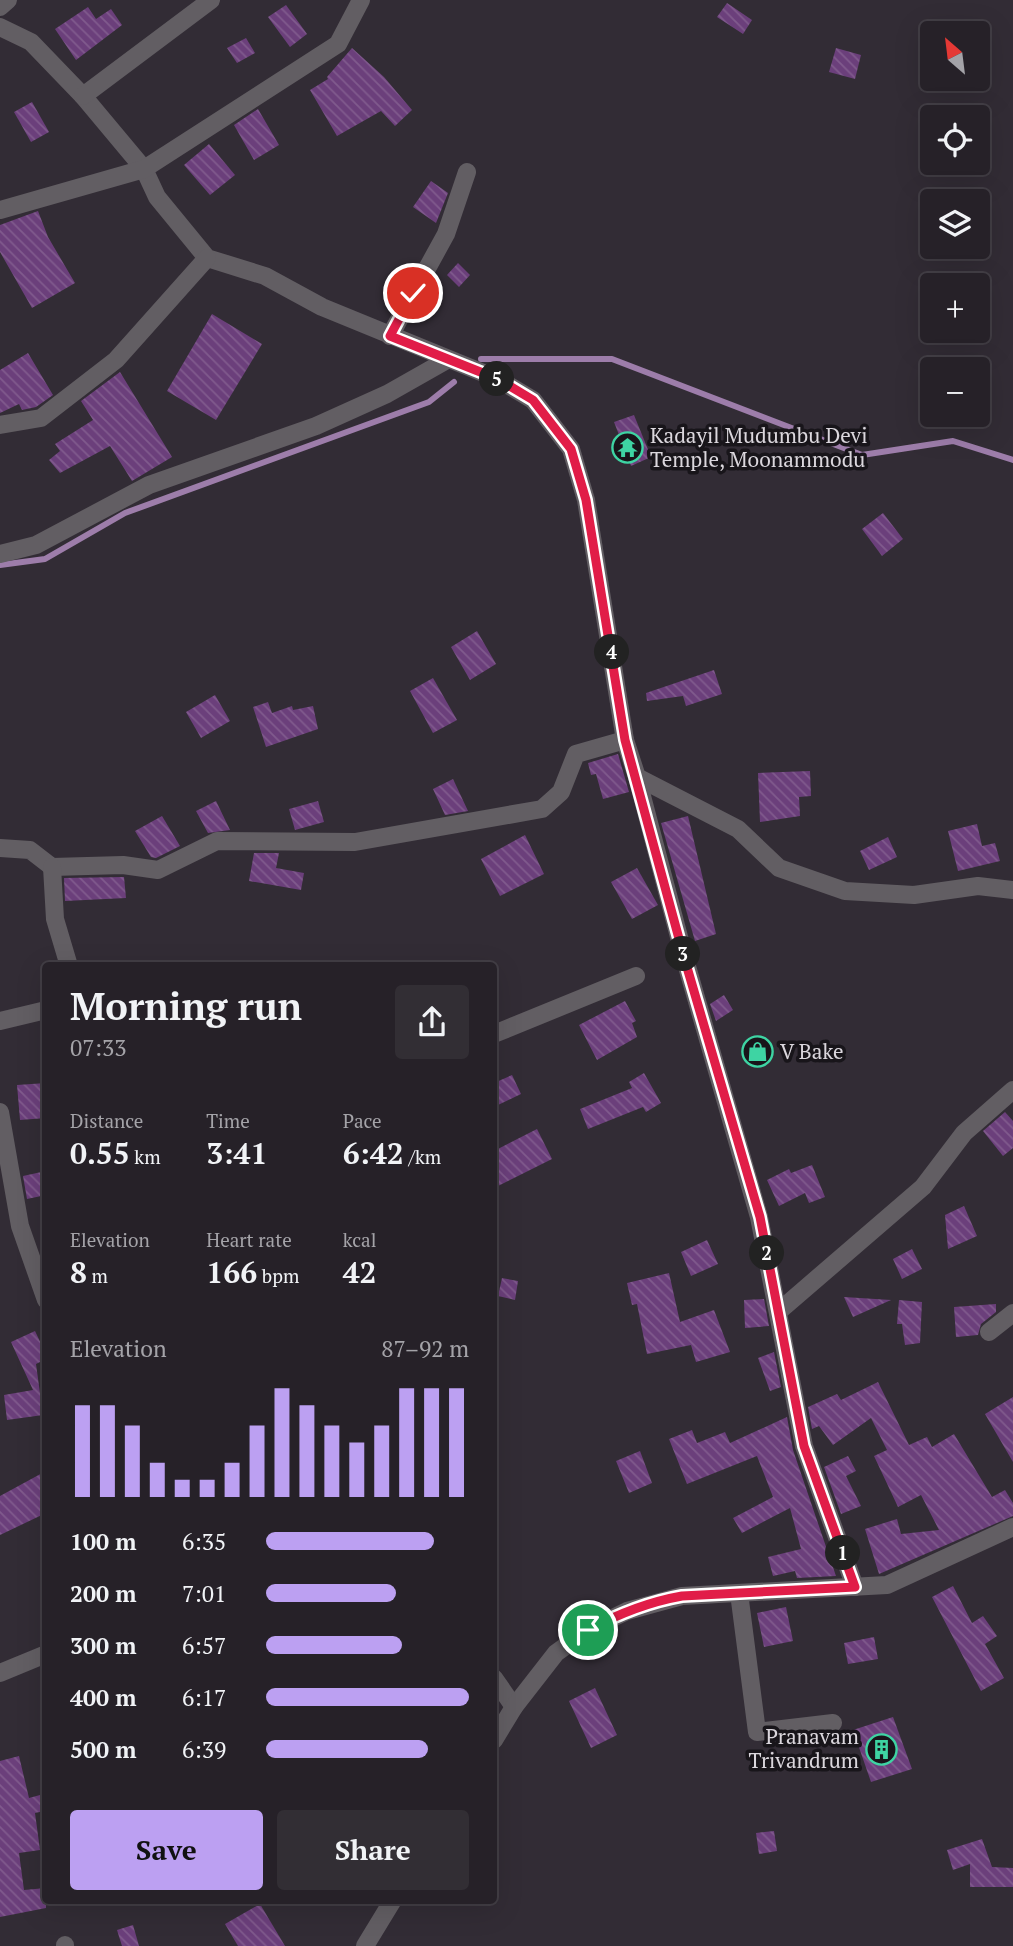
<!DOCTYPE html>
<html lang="en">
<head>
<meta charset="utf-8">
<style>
	body { margin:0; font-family:"PT Serif",serif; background:#322e34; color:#f1f3f6; height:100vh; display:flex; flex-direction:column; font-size:26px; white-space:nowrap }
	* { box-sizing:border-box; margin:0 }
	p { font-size:23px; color:#a4a3a8 }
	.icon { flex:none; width:38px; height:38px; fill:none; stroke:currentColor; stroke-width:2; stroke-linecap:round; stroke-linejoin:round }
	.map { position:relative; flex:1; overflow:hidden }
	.panel { position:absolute; left:42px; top:962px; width:455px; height:942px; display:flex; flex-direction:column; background:#262128; border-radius:7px; box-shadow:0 7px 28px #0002,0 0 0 2px #423e45 }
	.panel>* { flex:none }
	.needle { width:46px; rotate:332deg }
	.tools { position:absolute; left:920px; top:21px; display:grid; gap:14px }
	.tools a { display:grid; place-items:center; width:70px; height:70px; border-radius:7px; background:#262128; box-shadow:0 7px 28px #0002,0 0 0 2px #423e45; font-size:35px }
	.pin { position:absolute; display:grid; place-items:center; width:60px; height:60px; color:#fff; margin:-30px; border:4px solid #fff; border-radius:50%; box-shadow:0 2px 7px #0007 }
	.km { position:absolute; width:35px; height:35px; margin:-18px; border-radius:50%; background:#222; color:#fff; font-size:19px; line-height:35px; text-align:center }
	.round { display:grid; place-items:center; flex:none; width:74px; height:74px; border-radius:7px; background:#322e34 }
	.head { display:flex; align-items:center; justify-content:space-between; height:119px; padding:0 28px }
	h1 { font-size:38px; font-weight:600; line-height:52px }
	.metrics { display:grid; grid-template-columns:repeat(3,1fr); gap:10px; height:119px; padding:7px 28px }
	.metrics div { display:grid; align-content:center }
	.metrics b { font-size:30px; font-weight:600 }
	.metrics small { font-size:19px; font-weight:400 }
	.metrics p { font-size:19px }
	.chart { height:196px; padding:14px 28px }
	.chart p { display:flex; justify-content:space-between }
	.chart svg { width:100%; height:126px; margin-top:7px; stroke:#bca0f2; stroke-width:6 }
	.action { display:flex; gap:14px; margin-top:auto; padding:14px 28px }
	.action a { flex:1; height:80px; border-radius:7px; background:#bca0f2; color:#111; font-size:28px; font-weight:600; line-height:80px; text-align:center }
	.action a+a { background:#322e34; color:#f1f3f6 }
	ul { padding:0 28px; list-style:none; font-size:23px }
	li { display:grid; grid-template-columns:112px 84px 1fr; align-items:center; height:52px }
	li i { height:18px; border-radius:9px; background:#bca0f2 }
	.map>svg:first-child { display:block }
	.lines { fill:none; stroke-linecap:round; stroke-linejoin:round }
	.stream { stroke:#9d7daa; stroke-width:6 }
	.building { fill:url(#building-back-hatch) }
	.minor { stroke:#625e63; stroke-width:18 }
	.route-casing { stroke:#fff; stroke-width:14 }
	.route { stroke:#e11d48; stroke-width:9 }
	.labels { text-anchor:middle; stroke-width:7; stroke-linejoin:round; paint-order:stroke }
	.poi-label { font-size:21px; fill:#dbd7dd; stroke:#18151a; text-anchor:start }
</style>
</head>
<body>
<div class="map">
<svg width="1013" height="1946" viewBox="0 0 1013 1946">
	<defs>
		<pattern id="building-back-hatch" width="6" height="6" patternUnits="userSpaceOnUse" patternTransform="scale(1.75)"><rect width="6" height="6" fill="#6b3f7b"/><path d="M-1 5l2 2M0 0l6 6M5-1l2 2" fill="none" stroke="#805a8d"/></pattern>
	</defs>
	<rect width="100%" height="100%" fill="#322c35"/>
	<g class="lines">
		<g class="stream">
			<polyline points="481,359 612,359 862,455 953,441 1013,460"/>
			<polyline points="0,565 45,559 125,513 429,402 454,382"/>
		</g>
	</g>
	<g class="building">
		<polygon points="727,3 752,20 743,34 717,17"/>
		<polygon points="286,5 307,34 290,47 268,17"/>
		<polygon points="88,7 96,19 111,9 122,25 76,60 55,29"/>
		<polygon points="246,38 255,53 237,63 227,48"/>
		<polygon points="352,48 384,77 412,110 395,126 381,111 337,136 310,90 328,79 327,77"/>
		<polygon points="836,48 861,55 855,79 829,72"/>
		<polygon points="32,102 49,132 31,142 14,112"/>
		<polygon points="258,109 279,145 254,160 234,125"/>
		<polygon points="209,144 235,175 210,195 184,165"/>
		<polygon points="431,181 448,193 436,223 413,207"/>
		<polygon points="38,211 48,237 75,283 32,308 0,252 0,225"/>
		<polygon points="458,263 470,275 459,287 447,275"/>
		<polygon points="212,314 262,344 216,420 167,391"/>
		<polygon points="28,353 53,395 36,407 22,410 19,404 0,413 0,370"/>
		<polygon points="120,372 172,457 132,481 110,446 60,473 49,460 60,451 55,444 93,420 81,401"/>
		<polygon points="634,415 651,457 631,466 614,422"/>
		<polygon points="883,513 903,539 882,556 862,529"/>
		<polygon points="477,631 496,664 470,680 451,647"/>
		<polygon points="714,670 722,694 686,706 683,696 647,701 646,693"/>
		<polygon points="433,678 457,720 433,733 410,691"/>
		<polygon points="215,695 230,721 201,738 186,712"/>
		<polygon points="268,702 272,713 292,706 293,710 313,706 318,729 266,747 253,707"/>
		<polygon points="618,754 629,792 603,799 596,774 591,775 588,763"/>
		<polygon points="810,771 811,796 799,797 800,816 760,822 758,773"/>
		<polygon points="453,779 468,811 445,815 433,789"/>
		<polygon points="216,801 230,830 208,833 196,811"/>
		<polygon points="318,801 324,822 295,830 289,809"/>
		<polygon points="162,816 180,846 156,858 151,857 135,831"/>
		<polygon points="688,816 716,934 695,941 661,823"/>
		<polygon points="977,824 982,846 995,843 1000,861 958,871 948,831"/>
		<polygon points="525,835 544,874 500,896 481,859"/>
		<polygon points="888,837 897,857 869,870 860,851"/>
		<polygon points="254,853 279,853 276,868 304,873 301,890 249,881"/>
		<polygon points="637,868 658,905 632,919 611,882"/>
		<polygon points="124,877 126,898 65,901 64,878"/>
		<polygon points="724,995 733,1010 716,1021 710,1004"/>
		<polygon points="625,1001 636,1021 632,1023 637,1037 597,1060 579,1025"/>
		<polygon points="644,1073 661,1103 646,1112 643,1107 588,1129 580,1109 632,1088 629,1082"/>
		<polygon points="512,1075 521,1094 498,1105 494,1096 494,1083"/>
		<polygon points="46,1083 46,1118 20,1120 17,1085"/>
		<polygon points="1005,1112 1013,1121 1013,1148 1003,1156 983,1131"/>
		<polygon points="537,1129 552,1159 494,1188 494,1151"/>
		<polygon points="812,1165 825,1197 809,1203 805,1193 779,1206 767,1180 789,1169 791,1173"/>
		<polygon points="46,1171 46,1195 27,1199 23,1176"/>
		<polygon points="964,1206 977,1236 948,1249 945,1215"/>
		<polygon points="707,1240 718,1264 691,1276 681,1252"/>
		<polygon points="912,1249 922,1269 902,1279 893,1259"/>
		<polygon points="669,1273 680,1322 714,1310 730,1352 696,1362 691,1345 647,1354 637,1304 632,1305 627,1283"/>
		<polygon points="502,1278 518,1281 515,1300 498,1296"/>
		<polygon points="844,1297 891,1300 853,1317"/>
		<polygon points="764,1299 769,1326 745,1328 744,1300"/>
		<polygon points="899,1300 922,1302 920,1343 905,1345 902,1324 897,1324"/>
		<polygon points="996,1304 996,1312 981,1324 978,1335 956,1337 954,1307"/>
		<polygon points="35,1331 46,1354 46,1359 36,1364 43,1415 7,1420 4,1395 33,1390 11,1342"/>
		<polygon points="774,1352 781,1387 770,1391 758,1358"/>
		<polygon points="878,1382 909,1445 927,1437 932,1447 954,1434 992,1497 1005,1490 1013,1503 1013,1516 879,1574 865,1529 897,1519 901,1534 939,1530 921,1495 898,1507 874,1456 887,1450 871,1418 833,1445 819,1426 812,1429 808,1407 837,1394 841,1400"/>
		<polygon points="1013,1397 1013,1462 985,1414"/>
		<polygon points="787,1417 793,1450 836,1576 797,1578 795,1571 773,1576 768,1557 801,1549 790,1508 742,1533 733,1518 773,1497 757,1456 687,1484 669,1439 692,1430 697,1443 725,1432 730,1443"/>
		<polygon points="640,1451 652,1483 629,1493 616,1461"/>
		<polygon points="848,1456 856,1471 846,1476 861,1506 841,1514 824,1467"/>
		<polygon points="46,1471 46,1513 0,1535 0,1496"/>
		<polygon points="953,1586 972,1623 983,1616 997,1636 985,1644 1004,1678 981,1691 932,1597"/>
		<polygon points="786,1607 793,1641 764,1647 757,1613"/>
		<polygon points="874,1637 878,1659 848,1664 844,1643"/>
		<polygon points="595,1688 617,1735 591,1748 569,1701"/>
		<polygon points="893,1717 912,1769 871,1782 853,1730"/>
		<polygon points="19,1756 29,1798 40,1795 44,1811 35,1813 40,1850 19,1853 24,1890 46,1888 46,1908 0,1917 0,1761"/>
		<polygon points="774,1831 777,1851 759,1854 756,1833"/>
		<polygon points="982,1839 992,1867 1013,1868 1013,1887 970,1887 970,1864 953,1870 947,1850"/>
		<polygon points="260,1904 285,1946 238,1946 225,1924"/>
		<polygon points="133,1925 139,1946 122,1946 117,1930"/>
	</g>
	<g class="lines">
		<g class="minor">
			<polyline points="0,7 8,0"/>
			<polyline points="0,27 31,42 83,96 144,169 157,197 207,258 265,276 322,307 498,379 533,400 571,449 586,500 625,740 637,777 738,829 779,868 845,891 914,895 978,886 1013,890"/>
			<polyline points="83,96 211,0"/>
			<polyline points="0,210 144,169 338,44 361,0"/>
			<polyline points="390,336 446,234 467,172"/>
			<polyline points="0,425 41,418 116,360 207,258"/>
			<polyline points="0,554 36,545 149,485 316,426 387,394 447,360"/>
			<polyline points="637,777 684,956 759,1217 804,1446 855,1587"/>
			<polyline points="0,848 30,850 52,867 123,865 158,870 217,841 355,842 542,809 561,792 576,754 625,740"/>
			<polyline points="52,867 55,919 69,966"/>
			<polyline points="0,1021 46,1010"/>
			<polyline points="494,1034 636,976"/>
			<polyline points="0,1112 20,1226 46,1300"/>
			<polyline points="778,1312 923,1187 964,1133 1013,1090"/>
			<polyline points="989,1332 1013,1313"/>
			<polyline points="739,1593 757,1732 833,1723"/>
			<polyline points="0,1673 46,1654"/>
			<polyline points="494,1678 514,1707"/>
			<polyline points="494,1740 514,1707 556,1653 588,1630 627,1611 682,1596 887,1585 1013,1527"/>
			<polyline points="65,1945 65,1946"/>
			<polyline points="365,1946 393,1900"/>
		</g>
	</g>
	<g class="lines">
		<defs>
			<path id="route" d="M413,293L390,336L498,379L533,400L571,449L586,500L625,740L684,957L760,1217L804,1446L855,1587L682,1596C648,1602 618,1614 588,1630"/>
		</defs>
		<use href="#route" class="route-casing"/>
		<use href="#route" class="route"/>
	</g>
	<defs>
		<symbol id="temple-ring" viewBox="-11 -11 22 22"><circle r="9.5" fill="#18151a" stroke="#3ed4a3" stroke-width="1.5"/><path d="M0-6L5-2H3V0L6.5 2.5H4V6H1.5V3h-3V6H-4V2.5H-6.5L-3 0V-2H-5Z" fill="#3ed4a3"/></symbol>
		<symbol id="shop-ring" viewBox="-11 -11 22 22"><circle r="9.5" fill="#18151a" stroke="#3ed4a3" stroke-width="1.5"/><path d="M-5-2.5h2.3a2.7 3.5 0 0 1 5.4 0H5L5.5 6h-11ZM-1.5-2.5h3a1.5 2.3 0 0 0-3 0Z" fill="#3ed4a3"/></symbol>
		<symbol id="building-ring" viewBox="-11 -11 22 22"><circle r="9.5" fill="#18151a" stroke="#3ed4a3" stroke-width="1.5"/><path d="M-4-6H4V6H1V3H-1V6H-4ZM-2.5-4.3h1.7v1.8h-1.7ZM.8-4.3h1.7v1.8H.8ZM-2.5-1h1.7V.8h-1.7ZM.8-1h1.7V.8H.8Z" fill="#3ed4a3"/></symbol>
	</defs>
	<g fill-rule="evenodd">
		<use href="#temple-ring" x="610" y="430" width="35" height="35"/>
		<use href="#shop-ring" x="740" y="1034" width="35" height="35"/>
		<use href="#building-ring" x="864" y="1732" width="35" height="35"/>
	</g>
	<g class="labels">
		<g class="poi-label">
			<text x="650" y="443">Kadayil Mudumbu Devi<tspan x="650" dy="24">Temple, Moonammodu</tspan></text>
			<text x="780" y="1059">V Bake</text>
			<text x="859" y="1744" text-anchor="end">Pranavam<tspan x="859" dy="24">Trivandrum</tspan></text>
		</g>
	</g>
</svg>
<div class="tools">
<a><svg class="needle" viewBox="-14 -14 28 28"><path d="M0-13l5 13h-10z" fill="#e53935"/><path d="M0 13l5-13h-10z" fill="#a4a3a8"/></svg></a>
<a><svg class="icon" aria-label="locate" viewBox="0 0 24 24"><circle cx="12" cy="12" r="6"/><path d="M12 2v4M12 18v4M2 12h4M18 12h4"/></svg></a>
<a><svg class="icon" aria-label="layers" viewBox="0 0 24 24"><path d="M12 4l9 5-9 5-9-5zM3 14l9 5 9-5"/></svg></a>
<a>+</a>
<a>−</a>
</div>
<div class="pin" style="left:588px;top:1630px;background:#1e9e55"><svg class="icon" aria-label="arrive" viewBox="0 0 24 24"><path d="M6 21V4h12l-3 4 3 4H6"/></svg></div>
<div class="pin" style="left:413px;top:293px;background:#d93025"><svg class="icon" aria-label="check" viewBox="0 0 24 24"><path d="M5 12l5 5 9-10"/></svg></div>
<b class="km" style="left:843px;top:1553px">1</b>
<b class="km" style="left:767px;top:1253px">2</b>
<b class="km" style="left:683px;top:954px">3</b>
<b class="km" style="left:612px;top:652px">4</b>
<b class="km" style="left:497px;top:379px">5</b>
<section class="panel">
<div class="head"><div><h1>Morning run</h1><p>07:33</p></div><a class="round"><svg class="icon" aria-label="share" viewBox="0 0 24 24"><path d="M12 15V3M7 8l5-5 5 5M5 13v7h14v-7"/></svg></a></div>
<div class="metrics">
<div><p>Distance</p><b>0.55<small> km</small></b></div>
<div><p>Time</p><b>3:41</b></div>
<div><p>Pace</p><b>6:42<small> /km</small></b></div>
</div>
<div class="metrics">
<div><p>Elevation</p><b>8<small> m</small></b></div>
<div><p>Heart rate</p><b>166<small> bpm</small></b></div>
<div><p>kcal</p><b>42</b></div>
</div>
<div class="chart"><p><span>Elevation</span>87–92 m</p>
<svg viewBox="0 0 160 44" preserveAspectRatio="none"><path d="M5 44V12M15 44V12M25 44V19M35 44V32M45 44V38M55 44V38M65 44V32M75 44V19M85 44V6M95 44V12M105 44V19M115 44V25M125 44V19M135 44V6M145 44V6M155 44V6"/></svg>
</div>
<ul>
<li><b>100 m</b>6:35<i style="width:83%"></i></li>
<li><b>200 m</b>7:01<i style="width:64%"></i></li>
<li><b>300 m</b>6:57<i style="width:67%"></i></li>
<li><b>400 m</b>6:17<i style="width:100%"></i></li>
<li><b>500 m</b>6:39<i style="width:80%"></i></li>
</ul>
<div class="action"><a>Save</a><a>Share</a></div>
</section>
</div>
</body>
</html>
